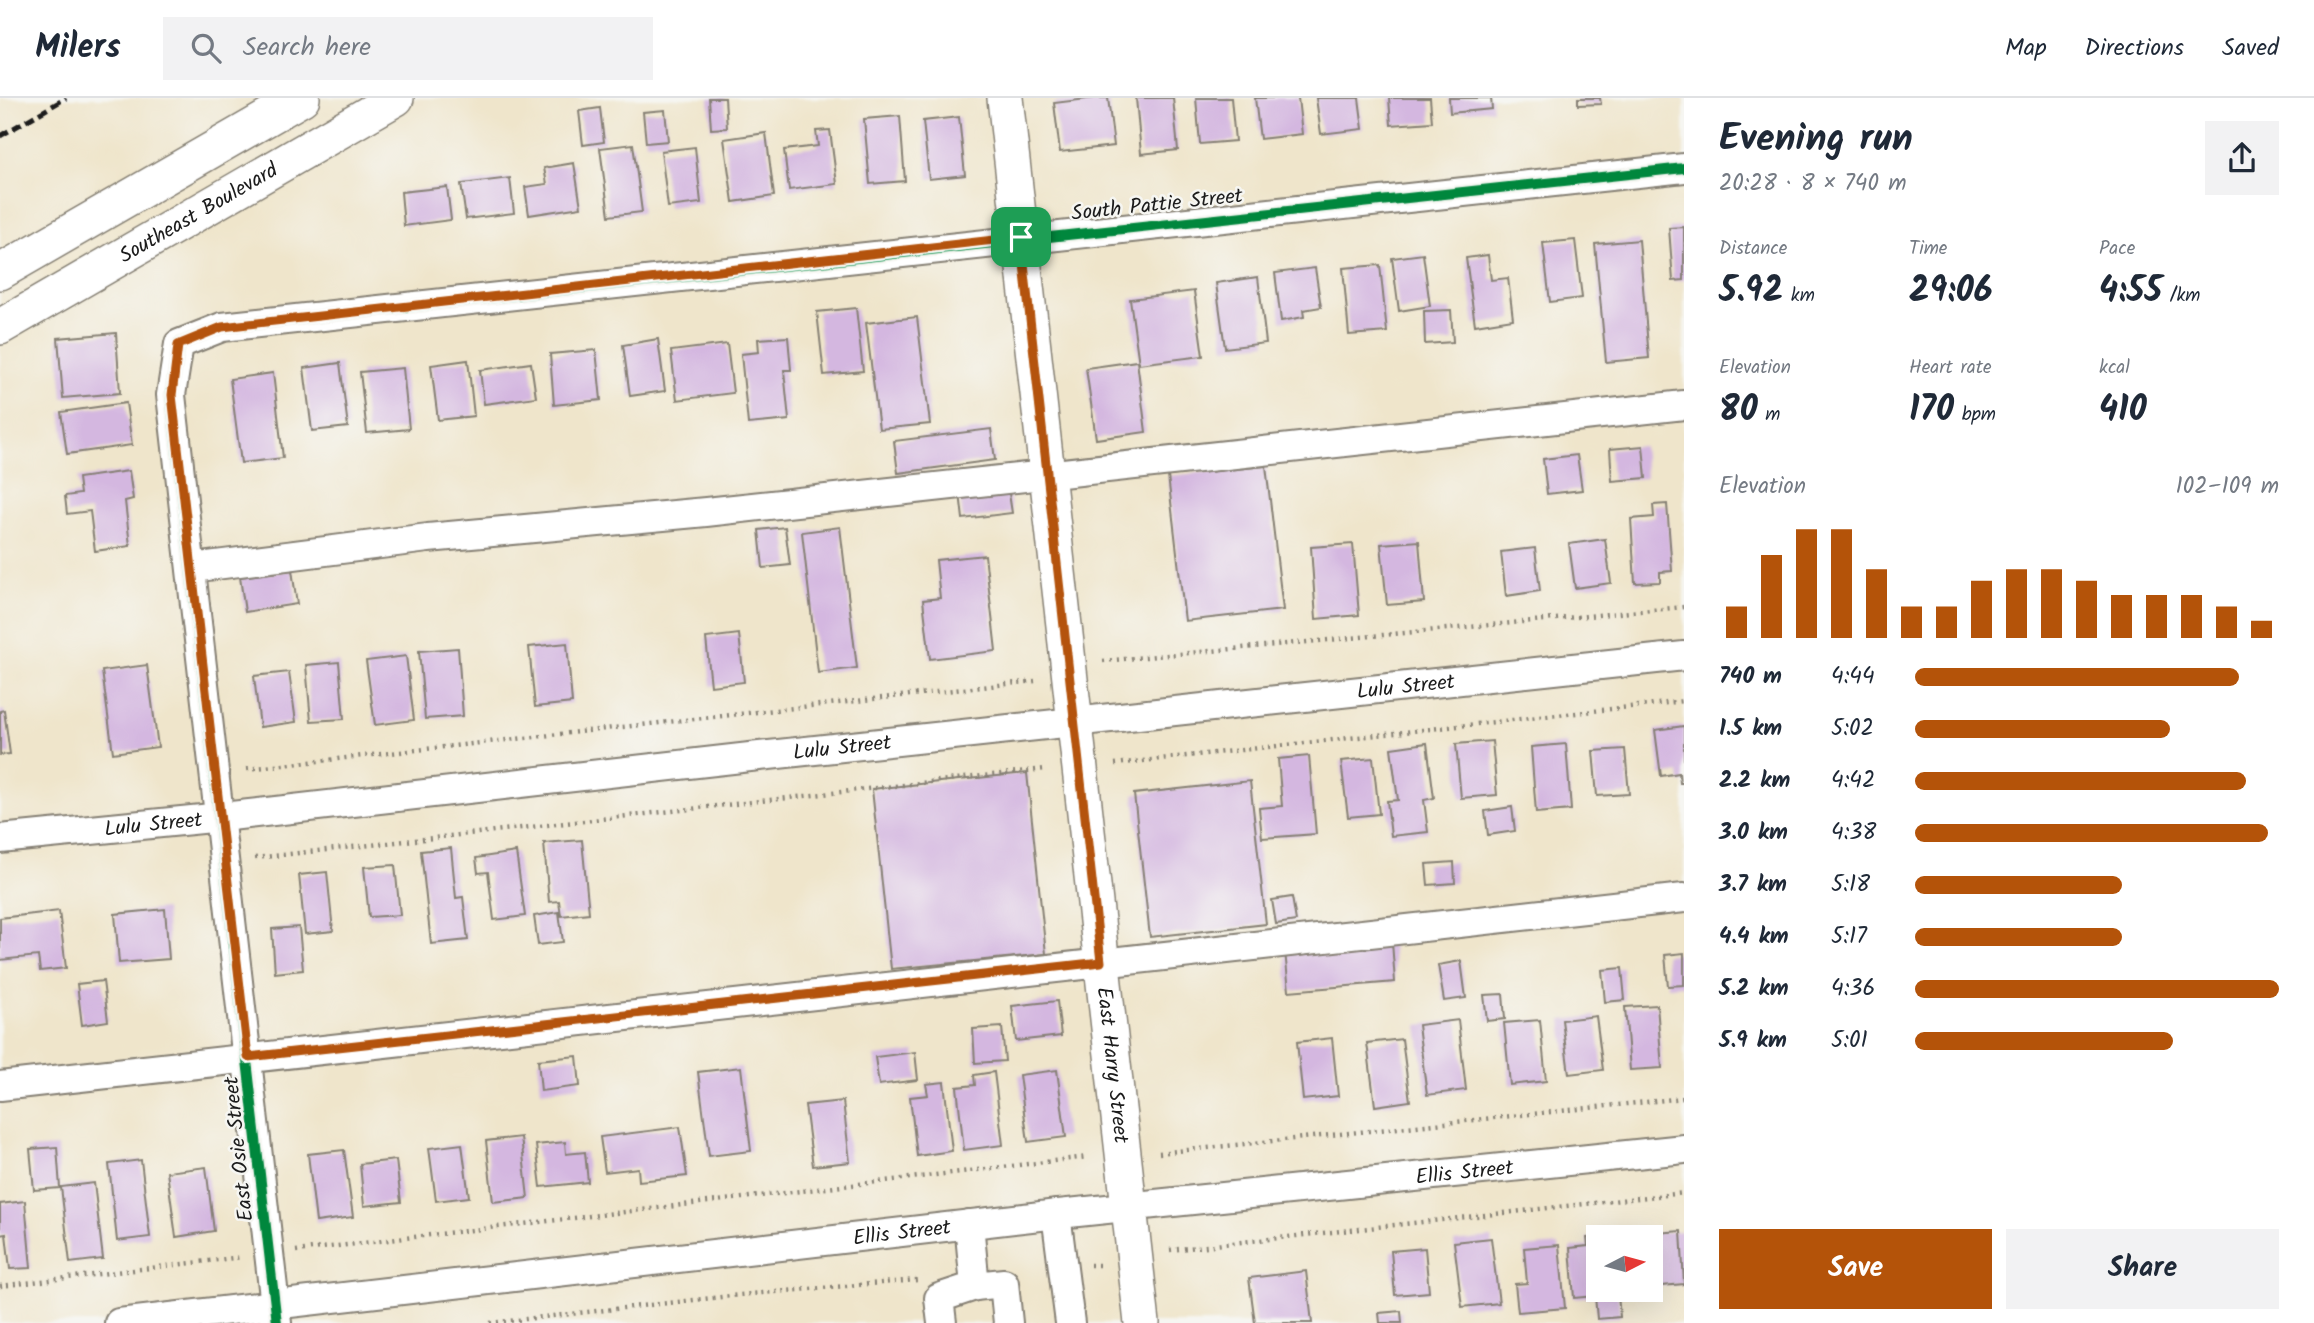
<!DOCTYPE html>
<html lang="en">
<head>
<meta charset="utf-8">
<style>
	body { margin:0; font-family:Kalam,sans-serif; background:#f2f2f3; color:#1f2937; height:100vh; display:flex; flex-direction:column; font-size:26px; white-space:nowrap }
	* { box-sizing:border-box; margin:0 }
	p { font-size:23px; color:#747a83 }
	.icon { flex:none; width:38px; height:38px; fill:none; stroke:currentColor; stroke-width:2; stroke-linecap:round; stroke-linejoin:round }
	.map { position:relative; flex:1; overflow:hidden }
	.sheet { display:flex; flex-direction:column; background:#fff; width:630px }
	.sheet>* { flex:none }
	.needle { width:46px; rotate:84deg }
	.tools { position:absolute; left:1586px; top:1127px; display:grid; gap:14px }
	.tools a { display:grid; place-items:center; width:77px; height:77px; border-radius:0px; background:#fff; box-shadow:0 7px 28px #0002; font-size:35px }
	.pin { position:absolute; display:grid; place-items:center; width:60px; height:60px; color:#fff; margin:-30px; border-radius:14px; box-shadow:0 4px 10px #0006 }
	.round { display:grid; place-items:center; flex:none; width:74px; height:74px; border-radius:0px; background:#f2f2f3 }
	.summary { display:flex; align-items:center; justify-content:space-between; height:119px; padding:0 35px }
	h1 { font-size:38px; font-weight:800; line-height:52px }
	.metrics { display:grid; grid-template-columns:repeat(3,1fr); gap:10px; height:119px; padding:7px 35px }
	.metrics div { display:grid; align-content:center }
	.metrics b { font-size:35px; font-weight:800 }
	.metrics small { font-size:19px; font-weight:400 }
	.metrics p { font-size:19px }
	.chart { height:196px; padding:14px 35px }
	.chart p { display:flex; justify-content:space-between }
	.chart svg { width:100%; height:126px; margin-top:7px; stroke:#b45309; stroke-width:6 }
	.action { display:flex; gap:14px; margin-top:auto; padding:14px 35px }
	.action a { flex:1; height:80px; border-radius:0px; background:#b45309; color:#fff; font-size:28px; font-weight:800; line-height:80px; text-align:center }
	.action a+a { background:#f2f2f3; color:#1f2937 }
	ul { padding:0 35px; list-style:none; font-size:23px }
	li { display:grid; grid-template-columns:112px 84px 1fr; align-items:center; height:52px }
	li i { height:18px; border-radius:9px; background:#b45309 }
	header { display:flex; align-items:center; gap:42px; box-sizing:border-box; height:98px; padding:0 35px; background:#fff; border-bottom:2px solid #e0e1e3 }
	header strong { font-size:33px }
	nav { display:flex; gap:38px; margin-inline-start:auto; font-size:24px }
	.search { width:490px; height:63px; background:#f2f2f3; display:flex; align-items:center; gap:18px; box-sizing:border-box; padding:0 24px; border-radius:0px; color:#747a83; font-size:26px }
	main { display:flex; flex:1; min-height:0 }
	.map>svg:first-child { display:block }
	.building { fill:#d4b7e0 }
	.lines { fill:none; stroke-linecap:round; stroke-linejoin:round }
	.minor-casing { stroke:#868074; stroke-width:32 }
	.major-casing { stroke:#868074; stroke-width:38 }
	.path { stroke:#868074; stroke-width:4.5; stroke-dasharray:2 5; stroke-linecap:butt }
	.minor { stroke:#fff; stroke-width:28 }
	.major { stroke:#fff; stroke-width:35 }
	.rail { stroke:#1c1c1c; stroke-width:5; stroke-dasharray:10 5; stroke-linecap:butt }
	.cycleway-casing { stroke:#f6f6f2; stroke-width:15 }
	.cycleway { stroke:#00873e; stroke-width:10 }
	.route-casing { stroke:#fff; stroke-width:14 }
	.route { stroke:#b45309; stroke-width:9 }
	.labels { text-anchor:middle; stroke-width:5; stroke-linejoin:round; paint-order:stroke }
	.street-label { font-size:21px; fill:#1c1c1c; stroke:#f6f6f2 }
</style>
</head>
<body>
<header>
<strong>Milers</strong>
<div class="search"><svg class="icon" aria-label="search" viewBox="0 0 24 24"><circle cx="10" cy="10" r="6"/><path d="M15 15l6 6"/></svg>Search here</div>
<nav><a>Map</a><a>Directions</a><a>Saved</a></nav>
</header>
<main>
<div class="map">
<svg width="1684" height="1225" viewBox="0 0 1684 1225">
	<rect width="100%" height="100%" fill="#f6f6f2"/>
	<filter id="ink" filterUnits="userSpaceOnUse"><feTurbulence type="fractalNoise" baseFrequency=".0143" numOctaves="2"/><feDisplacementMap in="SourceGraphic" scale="14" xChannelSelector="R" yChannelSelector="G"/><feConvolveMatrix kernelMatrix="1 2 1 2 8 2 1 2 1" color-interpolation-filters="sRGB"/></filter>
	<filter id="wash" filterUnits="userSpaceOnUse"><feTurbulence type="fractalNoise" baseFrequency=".00686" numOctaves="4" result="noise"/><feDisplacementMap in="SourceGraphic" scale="28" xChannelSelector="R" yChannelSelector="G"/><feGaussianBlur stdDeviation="1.57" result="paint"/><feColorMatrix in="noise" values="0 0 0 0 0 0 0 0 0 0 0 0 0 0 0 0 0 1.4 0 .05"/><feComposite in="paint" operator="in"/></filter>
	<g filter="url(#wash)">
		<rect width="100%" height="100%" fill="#efe5cb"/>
		<g id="blocks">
			<g class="building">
				<polygon points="709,0 725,0 727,30 711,31"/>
				<polygon points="1095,0 1108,0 1114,48 1060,54 1054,5"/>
				<polygon points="1136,0 1173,0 1178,52 1141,56"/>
				<polygon points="1196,0 1231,0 1235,43 1200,46"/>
				<polygon points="1255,0 1298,0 1302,36 1260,41"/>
				<polygon points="1316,0 1359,0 1363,31 1321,36"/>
				<polygon points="1389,0 1430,0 1432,24 1391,27"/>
				<polygon points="1449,0 1491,0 1492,11 1450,15"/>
				<polygon points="1578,0 1600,0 1601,6 1578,7"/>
				<polygon points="600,10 604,44 583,47 579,13"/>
				<polygon points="665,12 668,43 646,45 643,14"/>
				<polygon points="900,18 905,83 870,86 864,21"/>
				<polygon points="959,19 965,77 929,81 923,23"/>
				<polygon points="830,32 837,86 789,92 784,52 818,48 816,33"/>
				<polygon points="766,35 774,98 733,104 724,41"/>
				<polygon points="633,46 642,114 609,118 600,50"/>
				<polygon points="695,49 701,105 668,109 661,53"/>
				<polygon points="574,65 581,109 529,117 525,89 547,86 544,70"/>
				<polygon points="510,80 514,115 466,121 461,86"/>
				<polygon points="447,89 451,122 404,128 401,94"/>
				<polygon points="1684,129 1684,182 1673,183 1669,130"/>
				<polygon points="1575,142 1582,200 1550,204 1543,145"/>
				<polygon points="1639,142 1649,260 1606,264 1595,146"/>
				<polygon points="1423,156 1430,208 1399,213 1392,160"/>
				<polygon points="1488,157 1491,182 1508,180 1513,221 1475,227 1466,160"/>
				<polygon points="1380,167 1387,234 1349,237 1343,170"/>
				<polygon points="1315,170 1321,209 1303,212 1304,219 1281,223 1275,175"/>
				<polygon points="1258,179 1266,245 1225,250 1216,185"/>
				<polygon points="1194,193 1203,258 1139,266 1130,201"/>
				<polygon points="856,210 863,273 824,277 817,214"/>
				<polygon points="1451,212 1453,244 1425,246 1424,213"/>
				<polygon points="917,219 930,326 879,331 866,225"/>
				<polygon points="116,235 120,295 63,300 58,240"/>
				<polygon points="788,239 791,272 784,272 789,322 748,326 741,256 759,254 758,241"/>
				<polygon points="658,241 665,293 630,298 623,247"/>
				<polygon points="727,246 733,295 677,302 671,253"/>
				<polygon points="596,252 601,302 554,307 550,256"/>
				<polygon points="468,262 474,318 438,322 431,267"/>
				<polygon points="1137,263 1146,334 1096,341 1086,270"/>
				<polygon points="340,265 348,329 312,333 304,270"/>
				<polygon points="531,265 536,299 484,306 480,272"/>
				<polygon points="403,270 409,331 367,335 360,274"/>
				<polygon points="273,275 283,360 241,365 230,281"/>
				<polygon points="126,305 132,347 67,356 61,314"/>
				<polygon points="991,331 995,362 898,375 894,343"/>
				<polygon points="1643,348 1646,380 1612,383 1610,351"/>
				<polygon points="1577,357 1582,392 1547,396 1543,361"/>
				<polygon points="1266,368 1283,512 1185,523 1168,378"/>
				<polygon points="129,373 133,401 125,403 130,448 95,453 90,413 67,416 65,398 80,396 78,380"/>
				<polygon points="1008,389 1012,415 963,421 960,395"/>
				<polygon points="1667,406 1672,473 1660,474 1660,484 1635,485 1631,421 1654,419 1653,407"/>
				<polygon points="785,429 790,467 763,470 759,432"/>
				<polygon points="840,429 857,570 818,575 802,434"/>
				<polygon points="1605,441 1611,485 1575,490 1569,446"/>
				<polygon points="1419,443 1424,504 1387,507 1381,446"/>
				<polygon points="1353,446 1359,517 1316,521 1311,449"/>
				<polygon points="1535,450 1540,493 1506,498 1501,454"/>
				<polygon points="985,457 996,553 930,561 923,502 940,500 936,462"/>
				<polygon points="292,472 297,506 245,514 240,479"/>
				<polygon points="739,536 744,584 711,588 706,540"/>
				<polygon points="567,545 572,605 535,609 529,549"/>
				<polygon points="458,550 463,618 425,621 419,553"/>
				<polygon points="406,558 414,622 375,627 366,563"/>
				<polygon points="339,564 344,621 311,623 306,567"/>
				<polygon points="147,567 158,649 113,655 102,573"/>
				<polygon points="289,574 296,624 260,629 254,578"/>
				<polygon points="4,612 10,656 0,657 0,613"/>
				<polygon points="1684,628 1684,685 1680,685 1679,675 1661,678 1655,632"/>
				<polygon points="1492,643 1497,697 1461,700 1456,646"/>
				<polygon points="1427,645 1434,700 1424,702 1428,734 1391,738 1387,703 1398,702 1391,650"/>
				<polygon points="1566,646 1571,712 1536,715 1531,649"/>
				<polygon points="1625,651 1629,696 1597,698 1593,653"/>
				<polygon points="1309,658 1316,736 1262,740 1259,710 1282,708 1278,661"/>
				<polygon points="1373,660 1379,716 1348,719 1341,663"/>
				<polygon points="1027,675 1046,856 891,871 872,691"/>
				<polygon points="1250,683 1266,826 1150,839 1134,696"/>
				<polygon points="1512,709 1515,733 1488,737 1485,713"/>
				<polygon points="582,742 589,815 561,818 559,803 549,804 544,745"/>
				<polygon points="451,750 456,800 463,799 468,842 431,846 421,753"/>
				<polygon points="516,754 525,818 494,822 488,774 478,775 476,760"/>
				<polygon points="1454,764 1455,785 1428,787 1426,766"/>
				<polygon points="395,767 400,817 369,819 364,769"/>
				<polygon points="327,774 333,833 305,836 299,777"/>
				<polygon points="1292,799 1296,823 1276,826 1272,802"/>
				<polygon points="165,811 169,861 119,865 115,816"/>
				<polygon points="59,813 66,870 40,873 38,858 0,862 0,820"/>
				<polygon points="559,814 563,844 538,847 534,818"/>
				<polygon points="299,829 303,872 275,875 272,831"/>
				<polygon points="1392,844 1395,884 1289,893 1285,853"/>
				<polygon points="1684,855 1684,887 1668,888 1665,857"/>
				<polygon points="1461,863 1466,900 1444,903 1438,867"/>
				<polygon points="1622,870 1625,902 1605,904 1602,872"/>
				<polygon points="103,883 108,923 82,927 77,886"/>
				<polygon points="1503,896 1505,921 1487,923 1484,897"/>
				<polygon points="1057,903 1061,938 1016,943 1012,908"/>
				<polygon points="1657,907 1662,970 1630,972 1625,909"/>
				<polygon points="1596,918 1603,972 1569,976 1562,922"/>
				<polygon points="1458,922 1466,992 1427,997 1418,927"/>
				<polygon points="1540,922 1546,983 1510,987 1504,925"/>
				<polygon points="1002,929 1005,963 975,965 973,931"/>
				<polygon points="1332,940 1338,998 1303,1002 1297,944"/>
				<polygon points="1402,941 1410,1003 1375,1008 1367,945"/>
				<polygon points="915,954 918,982 879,987 875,959"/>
				<polygon points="577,958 580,988 541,993 538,962"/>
				<polygon points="741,969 751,1053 709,1058 698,974"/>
				<polygon points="1057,972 1066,1039 1028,1044 1019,977"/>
				<polygon points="994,974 1003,1047 964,1052 957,989 975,987 974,977"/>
				<polygon points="944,984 952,1053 917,1058 910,999 928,997 926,986"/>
				<polygon points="843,1003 850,1064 813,1068 805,1007"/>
				<polygon points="680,1029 687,1078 639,1083 638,1070 605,1074 600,1039"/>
				<polygon points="521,1039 528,1100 493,1104 486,1043"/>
				<polygon points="565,1044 566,1056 585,1054 588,1084 541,1089 536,1047"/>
				<polygon points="462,1046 469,1099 436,1103 429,1050"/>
				<polygon points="57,1049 60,1090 34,1092 30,1051"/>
				<polygon points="344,1052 353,1119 316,1124 308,1056"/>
				<polygon points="141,1062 150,1139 117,1143 109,1066"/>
				<polygon points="396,1062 401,1104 364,1108 360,1066"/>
				<polygon points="206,1069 214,1133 176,1139 167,1074"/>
				<polygon points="94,1085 103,1161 70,1165 61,1089"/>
				<polygon points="25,1103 31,1170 10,1171 6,1136 0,1137 0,1106"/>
				<polygon points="1681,1133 1684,1186 1650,1189 1650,1139 1644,1139 1644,1136"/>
				<polygon points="1598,1139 1598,1192 1626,1192 1626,1196 1618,1197 1620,1219 1597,1221 1595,1198 1574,1200 1570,1150 1588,1148 1587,1140"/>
				<polygon points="1491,1140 1499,1205 1462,1209 1454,1144"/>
				<polygon points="1559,1147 1565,1210 1518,1214 1515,1186 1527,1185 1524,1150"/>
				<polygon points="1425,1150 1429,1194 1395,1197 1391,1153"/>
				<polygon points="1306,1173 1312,1225 1255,1225 1249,1180"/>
				<polygon points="1401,1213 1402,1225 1380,1225 1379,1215"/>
			</g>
		</g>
	</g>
	<g filter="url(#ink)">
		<use href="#blocks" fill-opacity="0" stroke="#868074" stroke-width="2"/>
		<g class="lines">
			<defs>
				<g id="minor">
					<polyline points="192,470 428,440 706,414 1684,307"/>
					<path id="s1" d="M0,741L222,719L750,659L1684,558"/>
					<polyline points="0,988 1684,800"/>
					<polyline points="1056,1116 1070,1225"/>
					<polyline points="975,1188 1004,1185 1008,1225"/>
					<path id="s2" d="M119,1225L1049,1117L1684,1051"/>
					<polyline points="277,1225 171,297 179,246 222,229 1684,70"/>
					<polyline points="942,1225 939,1200 975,1188 969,1126"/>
				</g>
				<g id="major">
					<path id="s3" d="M1005,0L1142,1225"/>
					<polyline points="0,174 302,0"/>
					<path id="s4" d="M0,229L396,0"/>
				</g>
			</defs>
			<use href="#minor" class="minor-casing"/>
			<use href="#major" class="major-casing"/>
			<g class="path">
				<polyline points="1103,563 1684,509"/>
				<polyline points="1115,666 1684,603"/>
				<polyline points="247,671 1035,583"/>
				<polyline points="255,760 1045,671"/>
				<polyline points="1159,1055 1684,1000"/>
				<polyline points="1170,1152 1684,1095"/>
				<polyline points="296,1153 1087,1059"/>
				<polyline points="1090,1167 1100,1167"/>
				<polyline points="0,1188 242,1159"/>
				<polyline points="490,1225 739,1197 917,1182"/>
			</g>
			<use href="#minor" class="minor"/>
			<use href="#major" class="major"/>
			<polyline class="rail" points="0,38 66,0"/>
			<defs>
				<polyline id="cycleway" points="277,1225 171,297 179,246 222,229 1684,70"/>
			</defs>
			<use href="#cycleway" class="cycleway-casing"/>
			<use href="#cycleway" class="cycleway"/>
		</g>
	</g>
	<g class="lines" filter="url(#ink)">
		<defs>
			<polygon id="route" points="1021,139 1101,864 248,959 172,297 178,247 222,229"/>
		</defs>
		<use href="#route" class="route-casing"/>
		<use href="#route" class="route"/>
	</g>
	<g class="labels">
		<g class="street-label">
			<text transform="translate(1157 106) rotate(-6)" y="7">South Pattie Street</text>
			<text dy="7" stroke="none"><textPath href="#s4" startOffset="229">Southeast Boulevard</textPath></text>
			<text dy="7" stroke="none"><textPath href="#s1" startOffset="1414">Lulu Street</textPath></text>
			<text dy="7" stroke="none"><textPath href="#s1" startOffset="847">Lulu Street</textPath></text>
			<text dy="7" stroke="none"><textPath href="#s1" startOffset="154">Lulu Street</textPath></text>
			<text dy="7" stroke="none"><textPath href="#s3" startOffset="973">East Harry Street</textPath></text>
			<text transform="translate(238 1051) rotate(-96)" y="7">East Osie Street</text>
			<text dy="7" stroke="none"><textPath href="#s2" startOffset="1354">Ellis Street</textPath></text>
			<text dy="7" stroke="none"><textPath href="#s2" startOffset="788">Ellis Street</textPath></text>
		</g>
	</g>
</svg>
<div class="tools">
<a><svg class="needle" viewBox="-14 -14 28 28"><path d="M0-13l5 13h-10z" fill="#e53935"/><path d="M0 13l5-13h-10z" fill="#747a83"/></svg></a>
</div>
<div class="pin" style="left:1021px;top:139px;background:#1e9e55"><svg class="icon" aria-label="arrive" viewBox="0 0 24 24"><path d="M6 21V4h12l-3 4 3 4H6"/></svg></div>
</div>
<section class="sheet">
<div class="summary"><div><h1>Evening run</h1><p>20:28 · 8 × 740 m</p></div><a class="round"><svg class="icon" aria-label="share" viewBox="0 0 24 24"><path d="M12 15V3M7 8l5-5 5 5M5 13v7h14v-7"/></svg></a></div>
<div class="metrics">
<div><p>Distance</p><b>5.92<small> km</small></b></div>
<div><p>Time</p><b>29:06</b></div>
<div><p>Pace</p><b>4:55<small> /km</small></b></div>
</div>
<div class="metrics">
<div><p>Elevation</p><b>80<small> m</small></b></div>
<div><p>Heart rate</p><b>170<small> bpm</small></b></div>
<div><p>kcal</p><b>410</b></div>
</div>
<div class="chart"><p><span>Elevation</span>102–109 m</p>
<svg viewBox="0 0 160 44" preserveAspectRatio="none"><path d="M5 44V33M15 44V15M25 44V6M35 44V6M45 44V20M55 44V33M65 44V33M75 44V24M85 44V20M95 44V20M105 44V24M115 44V29M125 44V29M135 44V29M145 44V33M155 44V38"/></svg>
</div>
<ul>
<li><b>740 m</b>4:44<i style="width:89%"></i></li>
<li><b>1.5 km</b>5:02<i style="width:70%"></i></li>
<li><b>2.2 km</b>4:42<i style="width:91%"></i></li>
<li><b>3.0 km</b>4:38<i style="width:97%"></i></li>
<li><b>3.7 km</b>5:18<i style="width:57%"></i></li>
<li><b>4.4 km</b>5:17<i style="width:57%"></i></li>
<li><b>5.2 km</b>4:36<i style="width:100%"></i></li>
<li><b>5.9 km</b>5:01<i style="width:71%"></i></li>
</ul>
<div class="action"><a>Save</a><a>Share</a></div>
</section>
</main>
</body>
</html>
